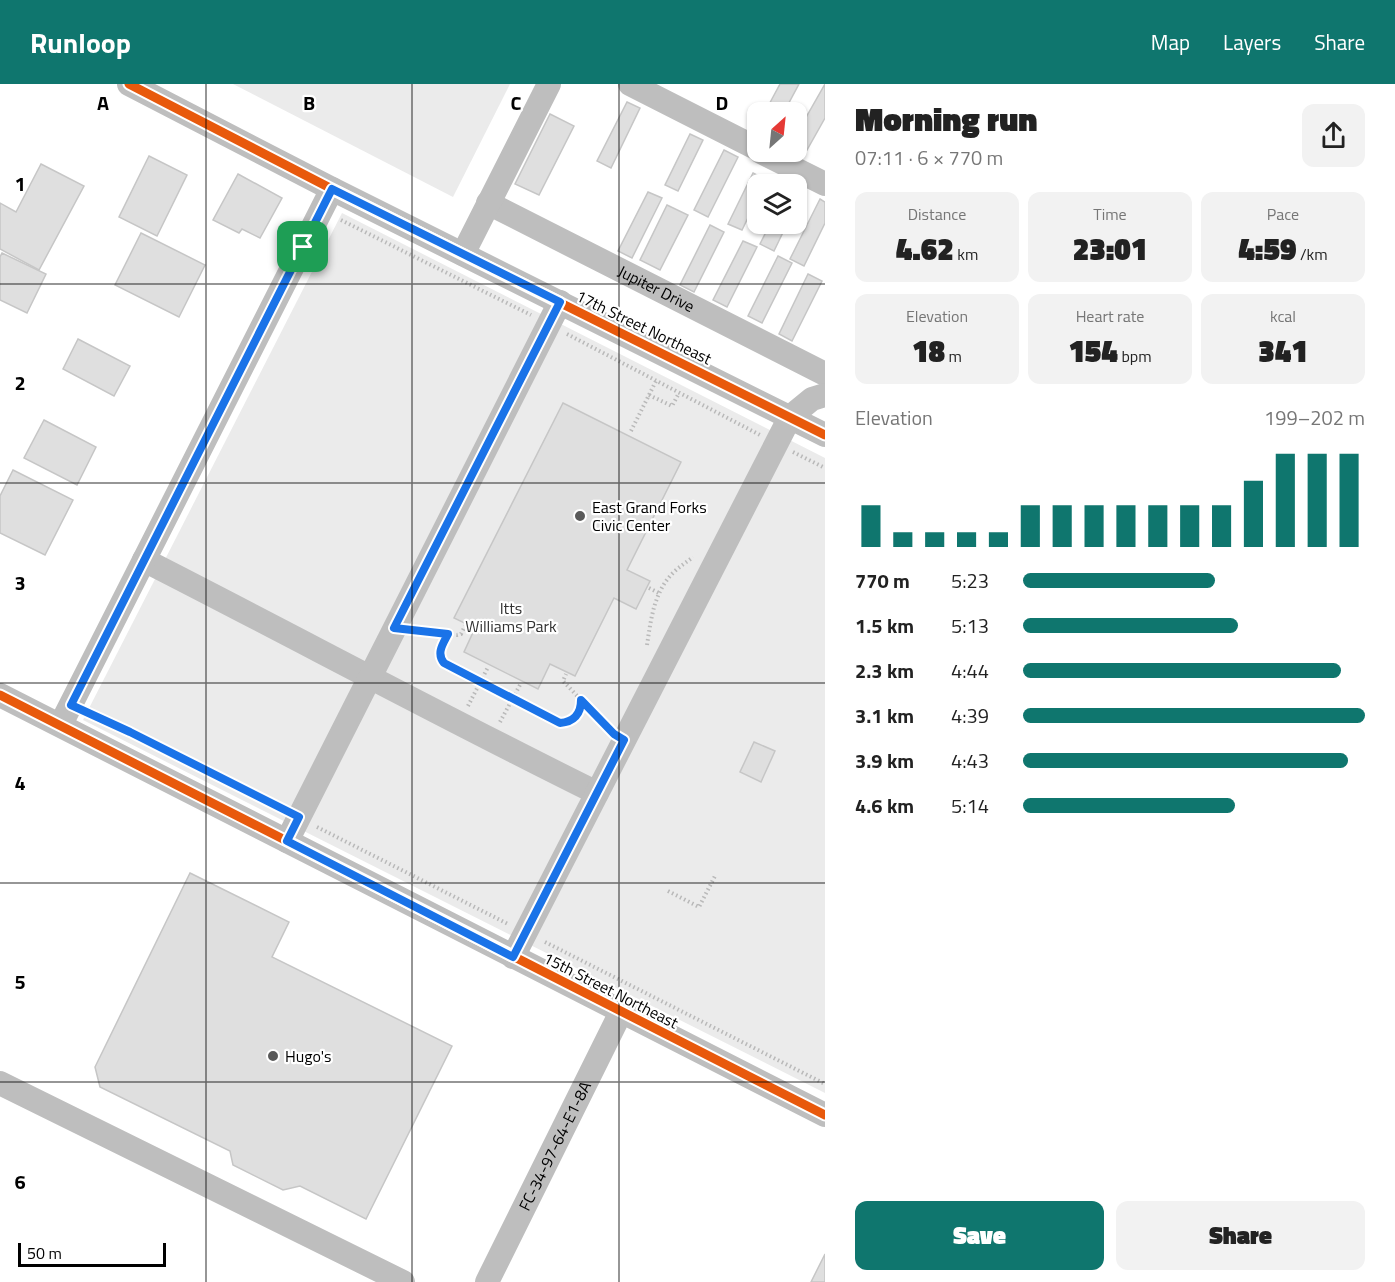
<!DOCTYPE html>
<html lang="en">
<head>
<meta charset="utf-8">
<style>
	body { margin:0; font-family:"Titillium Web",sans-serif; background:#f2f2f2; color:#222; height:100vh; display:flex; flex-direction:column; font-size:22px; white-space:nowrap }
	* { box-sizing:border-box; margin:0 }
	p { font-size:20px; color:#767676 }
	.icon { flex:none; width:33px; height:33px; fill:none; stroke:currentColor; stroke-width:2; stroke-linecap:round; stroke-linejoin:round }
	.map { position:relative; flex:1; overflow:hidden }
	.drawer { display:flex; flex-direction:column; background:#fff; width:570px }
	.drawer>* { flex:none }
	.needle { width:39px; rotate:27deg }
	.fabs { position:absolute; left:747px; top:18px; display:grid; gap:12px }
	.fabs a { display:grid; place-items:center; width:60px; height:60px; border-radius:12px; background:#fff; box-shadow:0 2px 4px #0004; font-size:30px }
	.scale { position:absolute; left:18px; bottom:15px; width:148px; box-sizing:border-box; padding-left:6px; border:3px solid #000; border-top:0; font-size:16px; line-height:21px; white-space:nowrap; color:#000; -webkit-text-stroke:4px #fff; paint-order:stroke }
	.pin { position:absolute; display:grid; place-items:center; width:51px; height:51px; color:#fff; margin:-26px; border-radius:12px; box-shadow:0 3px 9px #0006 }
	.round { display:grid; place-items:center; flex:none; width:63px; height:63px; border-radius:12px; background:#f2f2f2 }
	.summary { display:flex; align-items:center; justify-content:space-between; height:102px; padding:0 30px }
	h1 { font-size:33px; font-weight:800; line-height:45px }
	.figures { display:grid; grid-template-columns:repeat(3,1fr); gap:9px; height:102px; padding:6px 30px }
	.figures div { display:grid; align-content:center; border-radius:12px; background:#f2f2f2; text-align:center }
	.figures b { font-size:30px; font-weight:800 }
	.figures small { font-size:16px; font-weight:400 }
	.figures p { font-size:16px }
	.chart { height:168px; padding:12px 30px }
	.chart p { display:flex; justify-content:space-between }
	.chart svg { width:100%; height:108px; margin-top:6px; stroke:#0f766e; stroke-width:6 }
	.primary-button { display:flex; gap:12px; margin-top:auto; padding:12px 30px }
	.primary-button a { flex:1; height:69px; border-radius:12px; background:#0f766e; color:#fff; font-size:24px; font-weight:800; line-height:69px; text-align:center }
	.primary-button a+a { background:#f2f2f2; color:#222 }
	ul { padding:0 30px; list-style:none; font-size:20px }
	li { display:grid; grid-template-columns:96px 72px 1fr; align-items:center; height:45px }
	li i { height:15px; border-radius:8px; background:#0f766e }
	header { display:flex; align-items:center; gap:36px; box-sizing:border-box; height:84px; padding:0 30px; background:#0f766e; color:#fff }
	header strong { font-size:28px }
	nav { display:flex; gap:33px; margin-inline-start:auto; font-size:21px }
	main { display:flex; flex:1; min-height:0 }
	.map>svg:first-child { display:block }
	.green { fill:#ebebeb }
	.building { fill:#dfdfdf; stroke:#c6c6c6; stroke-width:1.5 }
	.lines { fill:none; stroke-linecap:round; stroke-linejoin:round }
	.path { stroke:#b9b9b9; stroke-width:4; stroke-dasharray:1.5 3; stroke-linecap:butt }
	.minor { stroke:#bebebe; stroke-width:24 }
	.cycleway-casing { stroke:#fff; stroke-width:13 }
	.cycleway { stroke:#e8590c; stroke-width:9 }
	.route-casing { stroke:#fff; stroke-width:12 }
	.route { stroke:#1a73e8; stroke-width:8 }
	.grid { fill:none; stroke:#000; stroke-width:1.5; stroke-opacity:0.55 }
	.poi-dot { fill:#595959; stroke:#fff; stroke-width:2 }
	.labels { text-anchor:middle; stroke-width:4.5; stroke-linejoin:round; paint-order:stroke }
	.street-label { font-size:16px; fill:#000; stroke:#fff }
	.poi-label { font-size:16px; fill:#000; stroke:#fff; text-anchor:start }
	.park-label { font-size:16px; fill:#323232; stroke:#fff }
	.grid-label { font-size:20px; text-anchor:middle; font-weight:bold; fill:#000; stroke:#fff; stroke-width:4.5; stroke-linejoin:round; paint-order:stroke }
</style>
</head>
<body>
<header>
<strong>Runloop</strong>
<nav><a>Map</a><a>Layers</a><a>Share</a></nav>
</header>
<main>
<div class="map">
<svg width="825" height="1198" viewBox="0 0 825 1198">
	<rect width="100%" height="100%" fill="#fff"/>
	<g class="green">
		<polygon points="233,0 510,0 453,113"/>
		<polygon points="342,129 825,374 825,1009 83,636"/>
	</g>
	<g class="building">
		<polygon points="780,0 799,0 784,28 765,28"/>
		<polygon points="825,0 825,34 807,66 796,60 796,51"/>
		<polygon points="627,18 640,24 611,84 597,77"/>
		<polygon points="550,30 574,42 539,111 515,100"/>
		<polygon points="690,50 703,56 678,107 665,101"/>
		<polygon points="724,66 738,73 708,133 694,126"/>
		<polygon points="149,72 187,91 157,152 119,133"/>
		<polygon points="41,80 84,102 39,186 0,165 0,119 16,128"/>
		<polygon points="753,89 766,96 764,100 758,100 758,113 742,146 728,140"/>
		<polygon points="238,90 282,114 260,154 242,145 239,149 213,136"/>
		<polygon points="648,108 662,114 632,174 618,167"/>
		<polygon points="820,115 825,118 825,139 804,182 790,175"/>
		<polygon points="667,121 688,131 660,186 640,176"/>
		<polygon points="770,140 787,140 774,167 760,160"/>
		<polygon points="710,141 724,148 694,208 680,201"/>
		<polygon points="141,149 205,181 179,233 115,201"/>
		<polygon points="743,157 757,163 727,223 713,216"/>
		<polygon points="2,169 46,190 27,229 0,216 0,173"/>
		<polygon points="778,172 792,179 762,239 748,232"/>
		<polygon points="808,190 822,197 792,257 779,250"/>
		<polygon points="78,255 130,282 114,312 63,285"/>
		<polygon points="563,319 681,378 627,486 650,497 636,525 614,514 575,592 550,580 538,605 464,568 475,544 454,534"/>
		<polygon points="44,336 96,363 77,401 24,374"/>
		<polygon points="13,386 73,416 45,471 0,449 0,412"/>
		<polygon points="754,658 775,667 761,698 740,688"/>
		<polygon points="190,789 289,838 272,873 452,962 366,1135 300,1102 283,1106 233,1081 230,1067 100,1003 95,983"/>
		<polygon points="825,1170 825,1198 811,1198"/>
	</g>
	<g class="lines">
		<g class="path">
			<polyline points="341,136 531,231"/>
			<polyline points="567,250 760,351"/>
			<polyline points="649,311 672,322 679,309"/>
			<polyline points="631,347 656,297"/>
			<polyline points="793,368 825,384"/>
			<polyline points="649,504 659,509"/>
			<polyline points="416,547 457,551 461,550 465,542"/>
			<path d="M448,550C442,560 436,569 444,579L560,638C575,638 581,630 581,616L563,597L566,590"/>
			<path d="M647,561C651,535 654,507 674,488C680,482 687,478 693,473"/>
			<polyline points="582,616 608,644"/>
			<polyline points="468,622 488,583"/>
			<polyline points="89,629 130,648 281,724"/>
			<polyline points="500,638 521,599"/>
			<polyline points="317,743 508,840"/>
			<polyline points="668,807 699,823 715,792"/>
			<polyline points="545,858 825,1000"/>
		</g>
		<g class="minor">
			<polyline points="129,0 332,105 825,351"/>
			<polyline points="630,0 758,65"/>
			<polyline points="761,68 825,100"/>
			<path id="s1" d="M488,119L825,290"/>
			<polyline points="463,170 549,0"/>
			<path d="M144,476C295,553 445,634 597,709"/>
			<polyline points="0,611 825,1031"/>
			<polyline points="61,640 332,105"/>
			<polyline points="287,757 560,218"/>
			<polyline points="513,873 790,333 812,315 825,311"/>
			<polyline points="0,999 403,1198"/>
			<path id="s2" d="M487,1198L621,928"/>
		</g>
		<defs>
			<g id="cycleway">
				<polyline points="129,0 332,105 825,351"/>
				<polyline points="0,611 825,1031"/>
			</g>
		</defs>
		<use href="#cycleway" class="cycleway-casing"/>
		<use href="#cycleway" class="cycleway"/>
	</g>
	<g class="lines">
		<defs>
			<path id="route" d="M332,105L560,218L394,544L448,550C443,560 436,569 444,579L560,639C574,638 581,630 581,616L614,650L624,656L513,873L287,757L299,733L130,648L71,621Z"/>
		</defs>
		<use href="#route" class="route-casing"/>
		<use href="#route" class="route"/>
	</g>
	<path class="grid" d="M206,0V1198M412,0V1198M619,0V1198M0,200H825M0,399H825M0,599H825M0,799H825M0,998H825"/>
	<g class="poi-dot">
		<circle cx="580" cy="432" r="6"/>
		<circle cx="273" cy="972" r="6"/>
	</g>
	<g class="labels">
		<g class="street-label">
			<text dy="6" stroke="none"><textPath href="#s1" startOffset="189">Jupiter Drive</textPath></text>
			<text transform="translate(644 243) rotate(26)" y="6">17th Street Northeast</text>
			<text transform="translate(611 906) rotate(27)" y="6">15th Street Northeast</text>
			<text dy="6" stroke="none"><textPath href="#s2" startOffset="152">FC-34-97-64-E1-8A</textPath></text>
		</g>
		<g class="poi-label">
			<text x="592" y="429">East Grand Forks<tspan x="592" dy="18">Civic Center</tspan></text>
			<text x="285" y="978">Hugo's</text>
		</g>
		<g class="park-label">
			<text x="511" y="530">Itts<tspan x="511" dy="18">Williams Park</tspan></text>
		</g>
	</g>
	<g class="grid-label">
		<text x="103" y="26">A</text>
		<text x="309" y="26">B</text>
		<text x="516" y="26">C</text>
		<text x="722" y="26">D</text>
		<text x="20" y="107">1</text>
		<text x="20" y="306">2</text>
		<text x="20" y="506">3</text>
		<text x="20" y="706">4</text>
		<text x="20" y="905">5</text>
		<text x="20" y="1105">6</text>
	</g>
</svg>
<div class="fabs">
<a><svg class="needle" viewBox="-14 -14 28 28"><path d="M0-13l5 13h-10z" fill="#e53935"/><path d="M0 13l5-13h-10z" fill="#767676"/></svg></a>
<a><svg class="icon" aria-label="layers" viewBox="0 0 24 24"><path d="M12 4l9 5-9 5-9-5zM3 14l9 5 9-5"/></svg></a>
</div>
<div class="scale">50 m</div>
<div class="pin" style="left:303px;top:163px;background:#1e9e55"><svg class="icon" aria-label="arrive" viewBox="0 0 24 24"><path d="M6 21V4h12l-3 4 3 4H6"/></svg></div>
</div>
<section class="drawer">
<div class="summary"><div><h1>Morning run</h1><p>07:11 · 6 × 770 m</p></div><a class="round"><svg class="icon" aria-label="share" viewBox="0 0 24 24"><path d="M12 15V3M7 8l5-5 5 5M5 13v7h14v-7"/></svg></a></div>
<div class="figures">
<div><p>Distance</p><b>4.62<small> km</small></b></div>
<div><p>Time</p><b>23:01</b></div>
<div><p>Pace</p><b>4:59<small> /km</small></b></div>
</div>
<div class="figures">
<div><p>Elevation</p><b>18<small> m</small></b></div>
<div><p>Heart rate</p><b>154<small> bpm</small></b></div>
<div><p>kcal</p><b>341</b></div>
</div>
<div class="chart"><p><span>Elevation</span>199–202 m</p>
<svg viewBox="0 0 160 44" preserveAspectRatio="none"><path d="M5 44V27M15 44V38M25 44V38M35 44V38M45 44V38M55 44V27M65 44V27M75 44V27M85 44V27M95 44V27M105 44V27M115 44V27M125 44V17M135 44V6M145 44V6M155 44V6"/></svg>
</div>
<ul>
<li><b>770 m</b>5:23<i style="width:56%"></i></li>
<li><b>1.5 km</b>5:13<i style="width:63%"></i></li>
<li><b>2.3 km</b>4:44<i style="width:93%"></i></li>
<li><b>3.1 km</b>4:39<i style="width:100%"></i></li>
<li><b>3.9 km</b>4:43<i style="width:95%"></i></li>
<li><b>4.6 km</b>5:14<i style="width:62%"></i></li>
</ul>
<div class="primary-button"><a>Save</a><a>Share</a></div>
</section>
</main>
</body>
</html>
